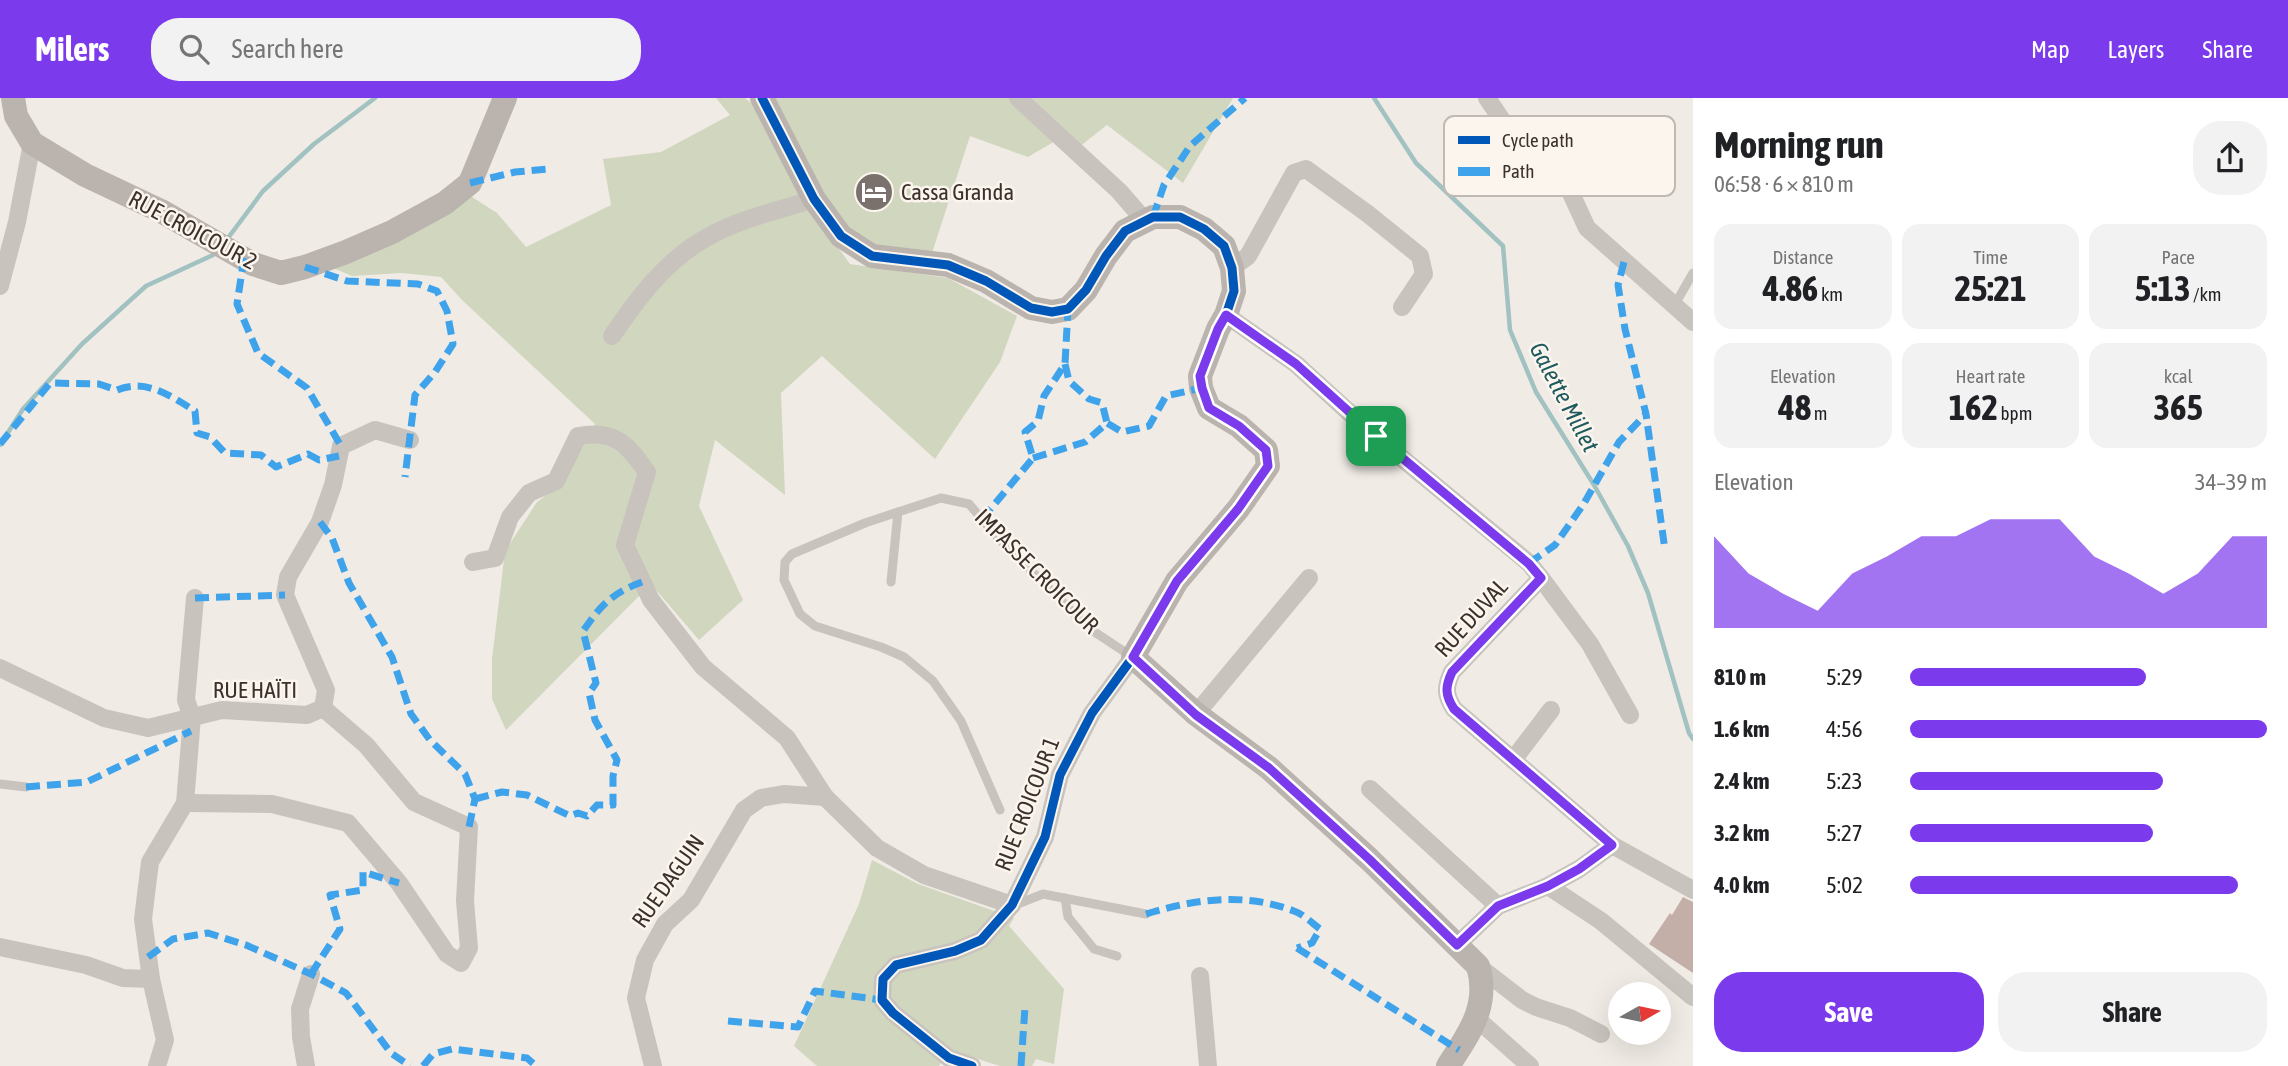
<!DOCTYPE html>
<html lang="en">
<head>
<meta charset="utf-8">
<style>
	body { margin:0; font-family:"Asap Condensed",sans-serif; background:#f2f2f2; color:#202124; height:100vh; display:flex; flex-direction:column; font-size:26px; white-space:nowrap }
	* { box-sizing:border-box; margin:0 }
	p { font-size:23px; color:#757577 }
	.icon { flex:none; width:38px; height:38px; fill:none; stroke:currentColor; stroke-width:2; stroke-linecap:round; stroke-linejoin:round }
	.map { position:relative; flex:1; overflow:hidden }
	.side { display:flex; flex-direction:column; background:#fff; width:595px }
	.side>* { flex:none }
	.needle { width:46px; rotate:81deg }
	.fabs { position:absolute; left:1608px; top:884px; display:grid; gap:14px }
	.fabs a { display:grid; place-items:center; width:63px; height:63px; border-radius:50%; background:#fff; box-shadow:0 7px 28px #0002; font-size:35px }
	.pin { position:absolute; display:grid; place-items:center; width:60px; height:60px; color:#fff; margin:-30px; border-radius:14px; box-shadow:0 4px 10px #0006 }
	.round { display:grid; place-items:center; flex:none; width:74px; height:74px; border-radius:28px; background:#f2f2f2 }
	.headline { display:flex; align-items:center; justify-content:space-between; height:119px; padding:0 21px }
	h1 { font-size:38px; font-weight:700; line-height:52px }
	.metrics { display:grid; grid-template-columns:repeat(3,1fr); gap:10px; height:119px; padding:7px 21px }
	.metrics div { display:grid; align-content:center; border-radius:18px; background:#f2f2f2; text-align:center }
	.metrics b { font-size:35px; font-weight:700 }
	.metrics small { font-size:19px; font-weight:400 }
	.metrics p { font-size:19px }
	.chart { height:196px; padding:14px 21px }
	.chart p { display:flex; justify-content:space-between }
	.chart svg { width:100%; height:126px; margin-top:7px; fill:#7c3aed; opacity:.7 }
	.action { display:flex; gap:14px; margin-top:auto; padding:14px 21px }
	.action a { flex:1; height:80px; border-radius:28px; background:#7c3aed; color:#fff; font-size:28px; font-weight:700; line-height:80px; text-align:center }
	.action a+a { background:#f2f2f2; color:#202124 }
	ul { padding:0 21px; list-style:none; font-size:23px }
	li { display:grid; grid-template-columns:112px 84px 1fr; align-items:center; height:52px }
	li i { height:18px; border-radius:9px; background:#7c3aed }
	header { display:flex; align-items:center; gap:42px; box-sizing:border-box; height:98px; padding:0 35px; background:#7c3aed; color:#fff }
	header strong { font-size:33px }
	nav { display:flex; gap:38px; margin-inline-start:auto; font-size:24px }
	.search { width:490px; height:63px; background:#f2f2f2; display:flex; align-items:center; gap:18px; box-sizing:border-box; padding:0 24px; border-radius:28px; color:#757577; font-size:26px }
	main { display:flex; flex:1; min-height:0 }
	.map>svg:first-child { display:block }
	.green { fill:#d1d6bf }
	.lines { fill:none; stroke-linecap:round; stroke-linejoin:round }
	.stream { stroke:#a1c2c1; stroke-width:4.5 }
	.building { fill:#c3afa7 }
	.lane { stroke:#c9c3be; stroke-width:9 }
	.street { stroke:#c9c3be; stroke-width:18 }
	.secondary { stroke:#bab3ae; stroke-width:24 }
	.quiet { stroke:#3fa3eb; stroke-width:7; stroke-dasharray:14 7; stroke-linecap:butt }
	.cycleway-casing { stroke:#fbf5ee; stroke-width:13 }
	.cycleway { stroke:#0057b8; stroke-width:9 }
	.route-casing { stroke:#fff; stroke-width:14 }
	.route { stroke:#7c3aed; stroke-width:9 }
	.labels { text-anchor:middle; stroke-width:5; stroke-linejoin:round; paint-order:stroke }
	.poi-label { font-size:23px; fill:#3b302b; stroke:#fbf5ee; text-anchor:start }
	.street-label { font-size:23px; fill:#3b302b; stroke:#fbf5ee }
	.water-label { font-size:24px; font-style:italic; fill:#1f5a5e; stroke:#fbf5ee }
	.key { fill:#fbf5ee; stroke:#c1bab4; stroke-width:2 }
	.key-label { font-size:19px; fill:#3b302b }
</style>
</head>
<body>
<header>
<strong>Milers</strong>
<div class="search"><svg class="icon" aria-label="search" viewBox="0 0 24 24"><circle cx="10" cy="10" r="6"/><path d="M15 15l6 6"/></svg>Search here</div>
<nav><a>Map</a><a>Layers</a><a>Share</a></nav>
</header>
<main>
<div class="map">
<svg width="1693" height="968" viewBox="0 0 1693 968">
	<rect width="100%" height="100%" fill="#f0ebe5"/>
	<g class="green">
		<polygon points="716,0 745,0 751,5 813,115 850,166 948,180 1017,218 1000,264 935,361 822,258 781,295 785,397 715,342 699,408 743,502 699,542 651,486 506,632 492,601 492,561 505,453 537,404 564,384 583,345 595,326 462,202 441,179 402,175 352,178 326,167 469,97 497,115 526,149 611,107 603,61 661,54 730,17"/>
		<polygon points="775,0 1233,0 1183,85 1107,27 1079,49 1067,36 1028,59 970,38 931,158 867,147 835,116"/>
		<polygon points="872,762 918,786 1014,820 1009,828 1064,891 1054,966 1036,961 1032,968 1000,968 949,952 939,968 817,968 794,948 859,806"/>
	</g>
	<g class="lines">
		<g class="stream">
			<polyline points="1374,0 1416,65 1503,148 1510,232 1536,294 1594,387 1628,448 1648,495 1689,635 1693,641"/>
			<polyline points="228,140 263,93 314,46 375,0"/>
			<polyline points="0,347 23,311 82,246 146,188 213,157"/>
		</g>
	</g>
	<polygon class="building" points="1683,799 1693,804 1693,875 1649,846 1670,815 1672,817"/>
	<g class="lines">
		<g class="lane">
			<polyline points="1674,208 1693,175"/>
			<polyline points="898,414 865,425 792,456 785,464 784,482 800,516 815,528 881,549 904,559 933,583 961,623 1000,712"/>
			<polyline points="891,484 898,414 941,400 969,406 999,441 1090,531 1131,558"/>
			<polyline points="0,686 26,689"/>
			<polyline points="1065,800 1068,819 1094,851 1117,858"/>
			<polyline points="1015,807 1043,796 1146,816"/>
		</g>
		<g class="street">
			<polyline points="1018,0 1119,93 1145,123"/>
			<polyline points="1487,0 1512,37 1558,67 1587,130 1693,224"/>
			<polyline points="1232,170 1248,158 1294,75 1306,71 1368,116 1420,158 1424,176 1402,209"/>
			<polyline points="0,188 17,124 32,45"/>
			<path d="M1226,217L1296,266L1375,338L1529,465L1541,480L1452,574C1445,589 1445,597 1454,611L1612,747L1579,771L1548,788L1498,808L1457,847"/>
			<path d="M612,238C637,201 666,162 706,140C738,121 778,113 814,101"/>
			<path d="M473,464L495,460L510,419L529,395L556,383L578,338C615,331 627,346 647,374L625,447L651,502L703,569L787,640L825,699L877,750L924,777L1012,807"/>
			<polyline points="1541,480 1590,546 1630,617"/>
			<polyline points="0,570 104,620 148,630 222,612 307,617 323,610 326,592 285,497 288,479 320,424 333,387 341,348 375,332 410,342"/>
			<polyline points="1196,616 1309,480"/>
			<polyline points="1513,662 1551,612"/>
			<polyline points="1370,691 1498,808"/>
			<polyline points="185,705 272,706 348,725 399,785 447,856 461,865 469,850 465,803 469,729 414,704 366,647 323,610"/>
			<polyline points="1612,747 1693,792"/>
			<polyline points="1548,788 1601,823 1693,899"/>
			<polyline points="0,849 86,867 123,880 151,881"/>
			<polyline points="1478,868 1522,902 1536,909 1570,920 1601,936"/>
			<polyline points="1200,878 1208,968"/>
			<polyline points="1476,920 1530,968"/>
			<polyline points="157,968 165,942 151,881 143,821 150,764 185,705 192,619 186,602 195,500"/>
			<polyline points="306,968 301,939 300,911 311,876"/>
			<polyline points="653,968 636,900 645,862 665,826 691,802 744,712 761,700 784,696 825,699"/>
			<polyline points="972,968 949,960 893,915 882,902 883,881 896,867 955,853 981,842 1012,807 1045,739 1060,677 1092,615 1133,559"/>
		</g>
		<g class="secondary">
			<polyline points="13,0 16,18 32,45 85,77 161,113 253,166 281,175 305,169 346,154 392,134 445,105 470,85 505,0"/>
			<path d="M762,0L814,101L841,138L872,158L948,167L986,183L1031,210L1052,214L1068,211L1086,192L1106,158L1125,133L1153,119H1180L1204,131L1224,148L1232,170L1234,193L1226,217L1218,231L1200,278L1201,290L1209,310L1239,328L1266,352L1268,368L1238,411L1177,483L1133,559L1196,616L1269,670L1369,761L1478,868C1490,907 1469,936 1448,968"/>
		</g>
		<g class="quiet">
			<polyline points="470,85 515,74 549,71"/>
			<polyline points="1153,119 1164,87 1190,48 1245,0"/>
			<polyline points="244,160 237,206 258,255 307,290 341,348"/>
			<polyline points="1624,164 1618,187 1625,231 1646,316 1665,452"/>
			<polyline points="305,169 347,183 418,186 437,193 447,213 453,246 435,274 415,297 405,379"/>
			<polyline points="1065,266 1069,283 1089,301 1102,305 1107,325"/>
			<path d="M0,346L50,285L99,286L117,292C146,280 171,298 195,313L197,335L210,339L225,355L261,357L276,369L308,356L319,362L339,358"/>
			<polyline points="1033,360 1085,344 1107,325 1122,334 1149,328 1166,298 1201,290"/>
			<polyline points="982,421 1033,360 1025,334 1038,323 1044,298 1065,266 1068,211"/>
			<polyline points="320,424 332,440 349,485 392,559 411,616 430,642 465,676 475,701 469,729"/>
			<polyline points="1529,465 1555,447 1583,407 1619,344 1646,316"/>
			<polyline points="195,500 285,497"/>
			<polyline points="26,689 87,684 191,633"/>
			<path d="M475,701L502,694L527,697L570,718L578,715L587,718L597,707H613V678L617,662L595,622L589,595L596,585L583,533C601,507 612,495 642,484"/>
			<path d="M1146,816C1195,801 1244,794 1294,813C1303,816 1312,825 1320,831L1312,845L1297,850"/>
			<polyline points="1297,850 1459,952"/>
			<polyline points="148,859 173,841 208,835 246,847 311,876 346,895 391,955 410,968"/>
			<polyline points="311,876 340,831 330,797 363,792 363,774 399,785"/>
			<polyline points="728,923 798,929 815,893 882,902"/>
			<polyline points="423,968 433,956 452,951 527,960 536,968"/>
			<polyline points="1021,968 1025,909"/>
		</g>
		<defs>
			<g id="cycleway">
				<polyline points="762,0 814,101 841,138 872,158 948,167 986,183 1031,210 1052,214 1068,211 1086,192 1106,158 1125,133 1153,119 1180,119 1204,131 1224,148 1232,170 1234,193 1226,217 1218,231 1200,278 1201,290 1209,310 1239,328 1266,352 1268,368 1238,411 1177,483 1133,559 1092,615 1060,677 1045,739 1012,807 981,842 955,853 896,867 883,881 882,902 893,915 949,960 972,968"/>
				<path d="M1226,217L1296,266L1375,338L1529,465L1541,480L1452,574C1445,589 1445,597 1454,611L1612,747L1579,771L1548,788L1498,808L1457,847"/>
			</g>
		</defs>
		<use href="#cycleway" class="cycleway-casing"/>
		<use href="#cycleway" class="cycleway"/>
	</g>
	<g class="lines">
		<defs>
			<path id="route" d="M1226,217L1296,266L1376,338L1529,466L1541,480L1452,574C1445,589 1445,597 1454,611L1612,747L1579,771L1548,788L1498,808L1457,847L1369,761L1269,670L1196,617L1133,559L1177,483L1238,411L1268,368L1266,352L1239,328L1209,310L1202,290L1200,278L1218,231Z"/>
		</defs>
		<use href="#route" class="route-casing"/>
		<use href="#route" class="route"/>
	</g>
	<defs>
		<symbol id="hotel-disc" viewBox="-11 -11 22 22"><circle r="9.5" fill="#7a716c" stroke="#fbf5ee"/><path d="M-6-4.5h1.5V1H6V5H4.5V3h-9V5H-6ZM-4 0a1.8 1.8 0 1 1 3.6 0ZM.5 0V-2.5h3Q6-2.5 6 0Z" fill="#fff"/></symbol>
	</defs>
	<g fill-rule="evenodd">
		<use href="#hotel-disc" x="852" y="72" width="44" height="44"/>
	</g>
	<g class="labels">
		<g class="poi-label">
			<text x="901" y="102">Cassa Granda</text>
		</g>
		<g class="street-label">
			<text transform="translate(193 132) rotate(28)" y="8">RUE CROICOUR 2</text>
			<text transform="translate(1037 473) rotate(45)" y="8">IMPASSE CROICOUR</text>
			<text transform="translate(1471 520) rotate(-48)" y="8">RUE DUVAL</text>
			<text x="255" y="600">RUE HAÏTI</text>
			<text transform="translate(1027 706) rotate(-69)" y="8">RUE CROICOUR 1</text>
			<text transform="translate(668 783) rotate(-55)" y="8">RUE DAGUIN</text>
		</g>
		<g class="water-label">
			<text transform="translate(1564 299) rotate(62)" y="8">Galette Millet</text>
		</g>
	</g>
	<rect x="1444" y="18" width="231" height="80" rx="10" class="key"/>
	<rect x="1458" y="38" width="32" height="8" fill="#0057b8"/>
	<rect x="1458" y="69" width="32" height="9" fill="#3fa3eb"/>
	<g class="key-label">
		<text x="1502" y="49">Cycle path</text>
		<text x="1502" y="80">Path</text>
	</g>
</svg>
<div class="fabs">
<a><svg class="needle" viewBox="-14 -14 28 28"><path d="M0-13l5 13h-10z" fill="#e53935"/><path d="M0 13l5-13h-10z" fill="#757577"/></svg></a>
</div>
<div class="pin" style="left:1376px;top:338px;background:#1e9e55"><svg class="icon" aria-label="arrive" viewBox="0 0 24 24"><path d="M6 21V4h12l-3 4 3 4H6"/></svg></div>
</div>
<section class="side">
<div class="headline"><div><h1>Morning run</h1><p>06:58 · 6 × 810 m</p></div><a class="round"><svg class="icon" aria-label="share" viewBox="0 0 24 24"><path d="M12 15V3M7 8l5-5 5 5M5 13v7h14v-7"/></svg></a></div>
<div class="metrics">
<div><p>Distance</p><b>4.86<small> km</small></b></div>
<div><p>Time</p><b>25:21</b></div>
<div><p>Pace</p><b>5:13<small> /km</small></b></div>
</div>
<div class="metrics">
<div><p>Elevation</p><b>48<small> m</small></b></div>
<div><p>Heart rate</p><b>162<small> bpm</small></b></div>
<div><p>kcal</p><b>365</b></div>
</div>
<div class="chart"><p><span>Elevation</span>34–39 m</p>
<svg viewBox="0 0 160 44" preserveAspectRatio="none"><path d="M0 44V12L10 25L20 32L30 38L40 25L50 19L60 12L70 12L80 6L90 6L100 6L110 19L120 25L130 32L140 25L150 12L160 12V44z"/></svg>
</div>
<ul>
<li><b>810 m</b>5:29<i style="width:66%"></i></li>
<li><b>1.6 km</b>4:56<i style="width:100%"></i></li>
<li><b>2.4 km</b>5:23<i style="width:71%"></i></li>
<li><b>3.2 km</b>5:27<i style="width:68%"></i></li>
<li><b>4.0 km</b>5:02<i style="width:92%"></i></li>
</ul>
<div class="action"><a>Save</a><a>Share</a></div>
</section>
</main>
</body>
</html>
